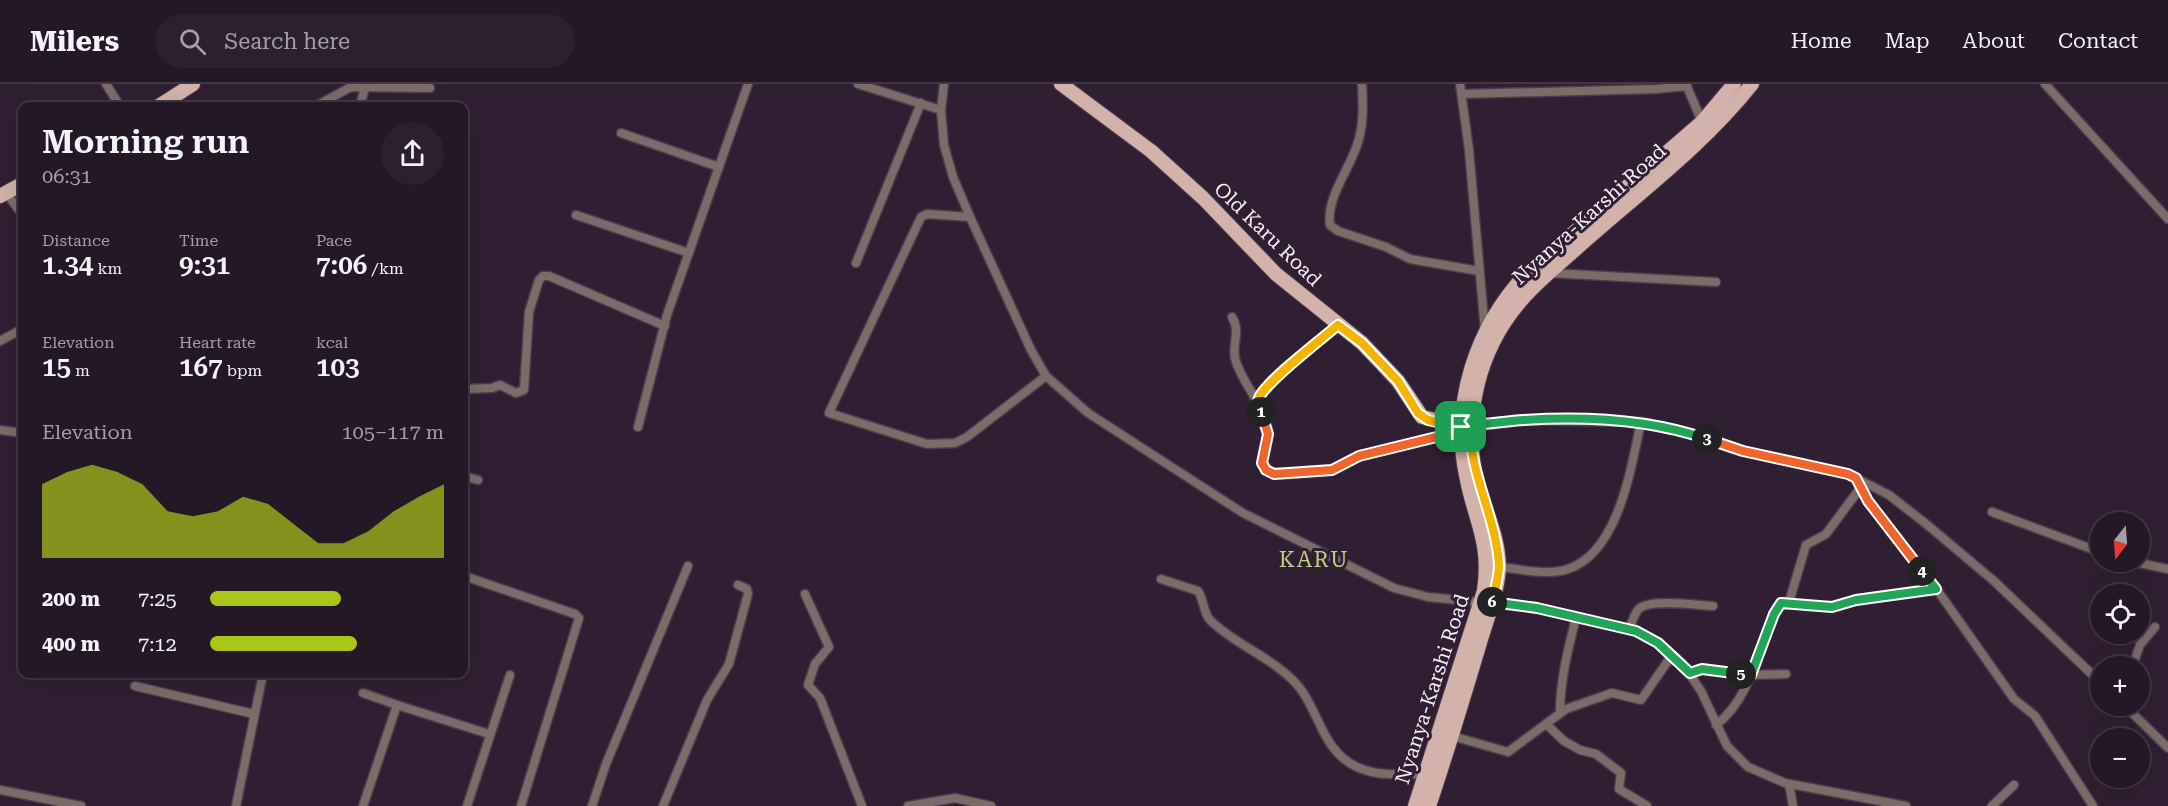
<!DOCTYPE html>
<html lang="en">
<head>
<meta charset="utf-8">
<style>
	body { margin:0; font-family:"Roboto Serif",serif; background:#2c202e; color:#f1f3f6; height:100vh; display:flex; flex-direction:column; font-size:22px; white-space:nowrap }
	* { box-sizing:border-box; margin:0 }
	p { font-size:20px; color:#a39fa7 }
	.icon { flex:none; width:33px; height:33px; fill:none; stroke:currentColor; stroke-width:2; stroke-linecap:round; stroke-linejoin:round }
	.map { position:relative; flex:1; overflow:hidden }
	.drawer { position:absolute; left:18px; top:18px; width:450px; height:576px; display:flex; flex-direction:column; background:#241726; border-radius:12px; box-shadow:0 6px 24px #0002,0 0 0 2px #413643 }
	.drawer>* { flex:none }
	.needle { width:39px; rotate:197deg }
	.controls { position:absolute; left:2090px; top:428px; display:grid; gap:12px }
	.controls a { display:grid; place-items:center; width:60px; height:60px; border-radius:50%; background:#241726; box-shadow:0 6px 24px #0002,0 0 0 2px #413643; font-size:30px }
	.pin { position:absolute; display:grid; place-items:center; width:51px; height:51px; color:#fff; margin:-26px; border-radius:12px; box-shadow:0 3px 9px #0006 }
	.km { position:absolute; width:30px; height:30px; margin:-15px; border-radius:50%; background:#222; color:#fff; font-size:16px; line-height:30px; text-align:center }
	.round { display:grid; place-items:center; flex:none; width:63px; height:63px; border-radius:32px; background:#2c202e }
	.overview { display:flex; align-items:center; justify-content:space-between; height:102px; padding:0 24px }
	h1 { font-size:33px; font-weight:600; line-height:45px }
	.metrics { display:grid; grid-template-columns:repeat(3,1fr); gap:9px; height:102px; padding:6px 24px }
	.metrics div { display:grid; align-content:center }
	.metrics b { font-size:26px; font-weight:600 }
	.metrics small { font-size:16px; font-weight:400 }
	.metrics p { font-size:16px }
	.chart { height:168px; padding:12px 24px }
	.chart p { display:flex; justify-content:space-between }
	.chart svg { width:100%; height:108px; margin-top:6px; fill:#aac719; opacity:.7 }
	ul { padding:0 24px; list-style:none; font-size:20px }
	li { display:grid; grid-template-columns:96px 72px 1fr; align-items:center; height:45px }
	li i { height:15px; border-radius:8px; background:#aac719 }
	header { display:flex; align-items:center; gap:36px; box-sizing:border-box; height:84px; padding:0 30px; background:#241726; border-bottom:2px solid #413643 }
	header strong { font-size:28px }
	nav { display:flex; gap:33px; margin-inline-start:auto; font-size:21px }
	.search { width:420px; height:54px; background:#2c202e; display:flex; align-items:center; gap:15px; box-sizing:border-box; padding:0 21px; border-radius:33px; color:#a39fa7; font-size:22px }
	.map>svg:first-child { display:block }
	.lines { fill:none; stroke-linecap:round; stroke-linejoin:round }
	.street-casing { stroke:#4c3c4e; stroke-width:11 }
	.primary-casing { stroke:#4c3c4e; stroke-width:16 }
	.street { stroke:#7b6c69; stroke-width:8 }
	.primary { stroke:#d2b2ab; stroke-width:14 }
	.split-1-casing { stroke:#fff; stroke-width:12 }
	.split-2-casing { stroke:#fff; stroke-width:12 }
	.split-3-casing { stroke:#fff; stroke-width:12 }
	.split-4-casing { stroke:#fff; stroke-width:12 }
	.split-5-casing { stroke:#fff; stroke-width:12 }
	.split-6-casing { stroke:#fff; stroke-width:12 }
	.split-7-casing { stroke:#fff; stroke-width:12 }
	.split-1 { stroke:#f0652b; stroke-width:8 }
	.split-2 { stroke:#f5b400; stroke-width:8 }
	.split-3 { stroke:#22a559; stroke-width:8 }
	.split-4 { stroke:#f0652b; stroke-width:8 }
	.split-5 { stroke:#22a559; stroke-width:8 }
	.split-6 { stroke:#22a559; stroke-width:8 }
	.split-7 { stroke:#f5b400; stroke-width:8 }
	.labels { text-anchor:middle; stroke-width:6; stroke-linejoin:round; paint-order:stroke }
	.street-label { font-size:20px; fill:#f7ecf8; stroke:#301f32 }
	.quarter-label { font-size:22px; letter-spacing:1.5px; fill:#bdcf84; stroke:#301f32 }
</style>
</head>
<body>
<header>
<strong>Milers</strong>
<div class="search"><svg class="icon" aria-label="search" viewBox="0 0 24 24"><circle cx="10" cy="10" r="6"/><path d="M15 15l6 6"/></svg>Search here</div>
<nav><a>Home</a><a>Map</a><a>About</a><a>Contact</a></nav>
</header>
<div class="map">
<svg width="2168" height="722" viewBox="0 0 2168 722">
	<rect width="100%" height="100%" fill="#301f32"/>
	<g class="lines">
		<defs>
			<g id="street">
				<polyline points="106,0 120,22"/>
				<polyline points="858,0 941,26"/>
				<polyline points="944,0 941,26 944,61 953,93 970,133 1031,266 1046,292 1088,329 1243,429 1394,504 1428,513 1537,524 1636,547 1658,559 1682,579 1701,607 1727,662 1748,683 1785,699 1906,722"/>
				<path d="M1362,0C1363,20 1364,42 1357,61C1349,86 1326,114 1330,141L1338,147L1386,163L1410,175L1479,187"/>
				<polyline points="1460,0 1469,66 1485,247"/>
				<polyline points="1686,0 1702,38"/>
				<polyline points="2045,0 2168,135"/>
				<polyline points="1462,10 1656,5 1687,2"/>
				<polyline points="316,22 351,3 430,4"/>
				<polyline points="360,22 366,0"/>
				<polyline points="621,49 719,83"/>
				<polyline points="6,109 22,130"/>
				<polyline points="576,131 689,169"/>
				<polyline points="970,133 927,130 921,133 829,329 927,360 955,359 967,353 1046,292"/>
				<polyline points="856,179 921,19"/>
				<polyline points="1549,189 1716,198"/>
				<path d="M1232,233C1241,247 1232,259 1235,274C1241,300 1269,325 1268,351C1268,361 1262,370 1262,379L1270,388L1289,390L1332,386L1359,372L1461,347"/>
				<polyline points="0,257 22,245"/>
				<polyline points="464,305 492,304 500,301 516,309 524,306 529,228 539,196 543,192 549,192 665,242"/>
				<polyline points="1258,314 1285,286 1338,241"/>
				<polyline points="638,343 667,231 748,0"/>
				<polyline points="1470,343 1526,336 1641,338 1691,349 1742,367 1848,390 1889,411 1925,439 1994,497 2100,598"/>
				<polyline points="0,346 22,349"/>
				<polyline points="464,392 478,396"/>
				<polyline points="1856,394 1868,417 1933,500 2014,615 2035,632 2093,722"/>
				<polyline points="1992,428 2100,468"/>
				<polyline points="2130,477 2168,485"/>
				<path d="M1499,483C1520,485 1548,492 1568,485C1619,468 1631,383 1641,338"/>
				<polyline points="464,492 575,530 579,534 521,722"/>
				<path d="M1161,495L1198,507C1204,516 1203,528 1210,536C1236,562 1275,574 1299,603C1319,627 1322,667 1357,683C1378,693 1403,690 1426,690"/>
				<polyline points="805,510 829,563 815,580 808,601 820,614 862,722"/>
				<polyline points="1789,518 1806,461 1826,450 1861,403"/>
				<path d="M1629,545C1632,539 1635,527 1640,524C1653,515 1697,521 1713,522"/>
				<polyline points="2129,582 2135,575 2140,561 2155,543"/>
				<polyline points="1690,589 1702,585 1751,591 1786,590"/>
				<polyline points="135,602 254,630"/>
				<polyline points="363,609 397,621"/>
				<polyline points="2124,621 2168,664"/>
				<path d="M1560,629C1560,597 1568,565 1576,534"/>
				<polyline points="1546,640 1564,657 1580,666 1596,670 1621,689 1619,705 1647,722"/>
				<path d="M1716,641C1750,615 1758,567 1774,529L1781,519L1832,523L1856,516L1936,505"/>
				<polyline points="1452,652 1508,668 1566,625 1612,609 1641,616 1672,571"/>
				<polyline points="1789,700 1793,722"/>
				<polyline points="0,706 81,722"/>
				<polyline points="236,722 263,590"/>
				<polyline points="363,722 397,621 489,650"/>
				<polyline points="467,722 510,591"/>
				<polyline points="592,722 606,680 688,482"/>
				<polyline points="663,722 707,616 729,580 748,510 747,505 738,501"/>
				<polyline points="908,722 955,714 991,722"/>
				<polyline points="1992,722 2014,701"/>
			</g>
			<g id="primary">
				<polyline points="1061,0 1151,67 1203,114 1276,190 1362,259 1398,297 1422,333 1468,343"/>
				<polyline points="159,22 193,0"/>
				<polyline points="0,112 22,100"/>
				<path d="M1415,722L1484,507C1491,459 1476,440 1467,396C1450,321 1475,244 1527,189L1702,38L1734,0"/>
				<path d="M1429,722C1447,669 1463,615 1479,562C1486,537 1498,509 1499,483C1499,457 1488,432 1480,408C1463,352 1472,289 1504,239C1523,209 1551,187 1577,164C1636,111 1702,63 1752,0"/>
			</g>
		</defs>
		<use href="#street" class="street-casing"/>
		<use href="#primary" class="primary-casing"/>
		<use href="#street" class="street"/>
		<use href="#primary" class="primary"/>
	</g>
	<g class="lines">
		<defs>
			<polyline id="split-1" points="1261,328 1268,350 1262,379 1266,386 1274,390 1332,386 1359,372 1461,347 1461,343"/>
			<path id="split-2" d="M1261,328C1260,324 1257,318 1259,314C1265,298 1323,254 1338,241L1362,259L1398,297L1418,329L1428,336L1441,339"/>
			<path id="split-3" d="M1441,339C1470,344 1495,338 1524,336C1585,332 1649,335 1707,355"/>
			<polyline id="split-4" points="1707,355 1743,367 1848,390 1856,394 1868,417 1922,487"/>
			<polyline id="split-5" points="1741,590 1751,591 1774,530 1781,519 1832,523 1856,516 1936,505 1922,487"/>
			<polyline id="split-6" points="1492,518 1537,524 1636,547 1658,559 1690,589 1702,585 1741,590"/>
			<path id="split-7" d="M1461,343H1470C1470,391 1496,433 1499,481C1499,493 1495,506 1492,518"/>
		</defs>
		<use href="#split-1" class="split-1-casing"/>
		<use href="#split-2" class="split-2-casing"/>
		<use href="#split-3" class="split-3-casing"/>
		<use href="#split-4" class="split-4-casing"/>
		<use href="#split-5" class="split-5-casing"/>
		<use href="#split-6" class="split-6-casing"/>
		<use href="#split-7" class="split-7-casing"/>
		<use href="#split-1" class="split-1"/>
		<use href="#split-2" class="split-2"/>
		<use href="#split-3" class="split-3"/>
		<use href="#split-4" class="split-4"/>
		<use href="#split-5" class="split-5"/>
		<use href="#split-6" class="split-6"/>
		<use href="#split-7" class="split-7"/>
	</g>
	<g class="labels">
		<g class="street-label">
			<text transform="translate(1589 130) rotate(-42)" y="7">Nyanya-Karshi Road</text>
			<text transform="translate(1268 150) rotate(44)" y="7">Old Karu Road</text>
			<text transform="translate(1432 605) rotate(-72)" y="7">Nyanya-Karshi Road</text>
		</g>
		<g class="quarter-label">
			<text x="1314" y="483">KARU</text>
		</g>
	</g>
</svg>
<div class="controls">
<a><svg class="needle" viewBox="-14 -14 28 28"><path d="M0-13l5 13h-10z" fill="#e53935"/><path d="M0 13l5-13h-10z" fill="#a39fa7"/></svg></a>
<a><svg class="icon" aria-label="locate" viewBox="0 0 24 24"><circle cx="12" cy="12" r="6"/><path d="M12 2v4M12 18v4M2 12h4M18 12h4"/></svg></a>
<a>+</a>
<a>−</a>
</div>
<div class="pin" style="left:1461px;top:343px;background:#1e9e55"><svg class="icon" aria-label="arrive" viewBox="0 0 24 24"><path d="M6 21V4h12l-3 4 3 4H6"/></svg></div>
<b class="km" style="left:1261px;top:328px">1</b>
<b class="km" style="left:1707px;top:355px">3</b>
<b class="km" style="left:1922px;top:487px">4</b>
<b class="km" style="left:1741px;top:590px">5</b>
<b class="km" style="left:1492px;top:518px">6</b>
<section class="drawer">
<div class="overview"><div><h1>Morning run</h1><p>06:31</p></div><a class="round"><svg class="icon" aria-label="share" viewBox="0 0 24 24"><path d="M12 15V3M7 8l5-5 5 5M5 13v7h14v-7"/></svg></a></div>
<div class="metrics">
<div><p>Distance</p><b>1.34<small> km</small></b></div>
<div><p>Time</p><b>9:31</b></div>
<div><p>Pace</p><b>7:06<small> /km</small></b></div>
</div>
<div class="metrics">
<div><p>Elevation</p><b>15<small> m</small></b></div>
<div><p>Heart rate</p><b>167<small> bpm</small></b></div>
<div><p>kcal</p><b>103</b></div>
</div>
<div class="chart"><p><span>Elevation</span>105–117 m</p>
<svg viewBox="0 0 160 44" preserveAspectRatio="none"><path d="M0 44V14L10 9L20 6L30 9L40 14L50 25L60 27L70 25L80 19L90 22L100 30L110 38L120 38L130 33L140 25L150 19L160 14V44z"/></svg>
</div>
<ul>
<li><b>200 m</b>7:25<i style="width:56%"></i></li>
<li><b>400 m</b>7:12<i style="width:63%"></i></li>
</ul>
</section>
</div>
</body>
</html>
